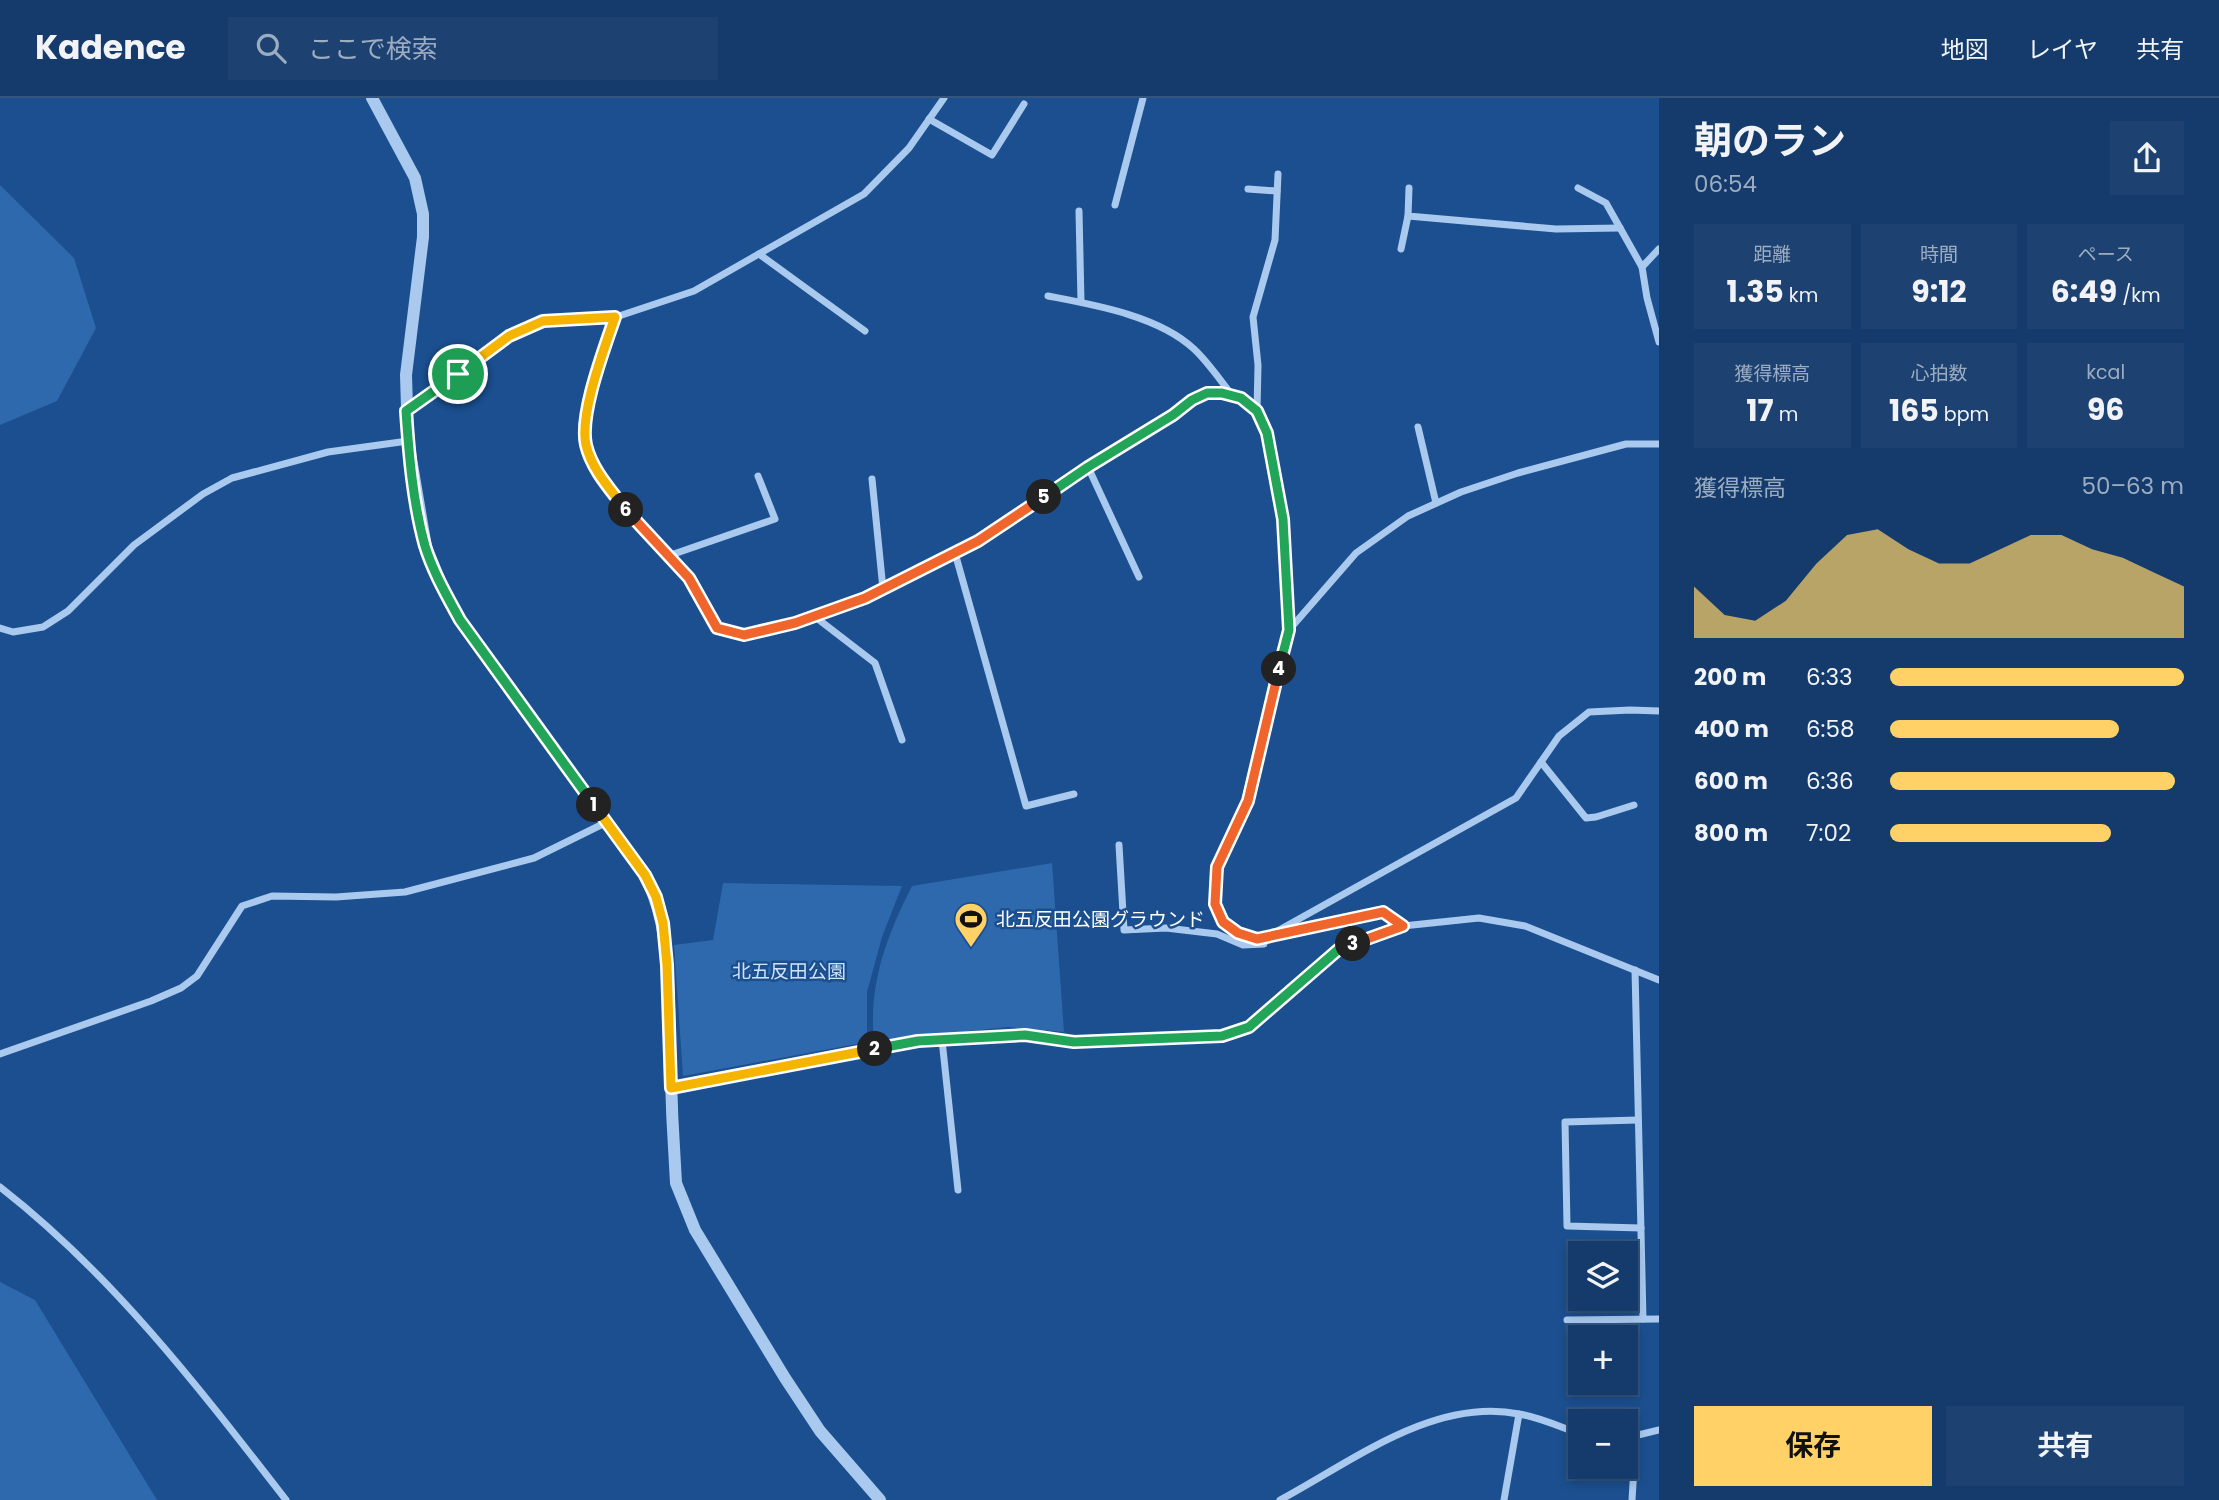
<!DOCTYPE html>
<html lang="ja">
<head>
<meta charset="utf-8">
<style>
	body { margin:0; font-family:Poppins,"Noto Sans JP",sans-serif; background:#1d4271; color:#f1f3f6; height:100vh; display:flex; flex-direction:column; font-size:26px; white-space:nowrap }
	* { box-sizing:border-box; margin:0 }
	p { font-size:23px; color:#9dadc1 }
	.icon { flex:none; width:38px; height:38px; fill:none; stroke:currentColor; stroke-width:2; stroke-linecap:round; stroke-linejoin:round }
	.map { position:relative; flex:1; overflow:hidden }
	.side { display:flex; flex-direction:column; background:#143b6b; width:560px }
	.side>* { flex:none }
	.tools { position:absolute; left:1568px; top:1143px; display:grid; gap:14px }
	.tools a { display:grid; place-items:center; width:70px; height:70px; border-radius:0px; background:#143b6b; box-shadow:0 4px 10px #0003,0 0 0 2px #33557e; font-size:35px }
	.pin { position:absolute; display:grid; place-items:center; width:60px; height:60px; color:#fff; margin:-30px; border:4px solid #fff; border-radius:50%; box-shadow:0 2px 7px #0007 }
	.km { position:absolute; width:35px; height:35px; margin:-18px; border-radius:50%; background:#222; color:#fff; font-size:19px; line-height:35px; text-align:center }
	.round { display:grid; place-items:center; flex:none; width:74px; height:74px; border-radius:0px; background:#1d4271 }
	.headline { display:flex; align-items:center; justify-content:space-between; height:119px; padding:0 35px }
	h1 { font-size:38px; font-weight:700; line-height:52px }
	.stats { display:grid; grid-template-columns:repeat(3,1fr); gap:10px; height:119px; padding:7px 35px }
	.stats div { display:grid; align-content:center; border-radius:0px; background:#1d4271; text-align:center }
	.stats b { font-size:30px; font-weight:700 }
	.stats small { font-size:19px; font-weight:400 }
	.stats p { font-size:19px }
	.chart { height:196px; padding:14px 35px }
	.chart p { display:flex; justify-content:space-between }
	.chart svg { width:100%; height:126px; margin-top:7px; fill:#ffd166; opacity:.7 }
	.button { display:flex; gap:14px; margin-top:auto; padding:14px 35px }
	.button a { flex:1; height:80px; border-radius:0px; background:#ffd166; color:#111; font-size:28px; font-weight:700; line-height:80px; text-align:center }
	.button a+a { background:#1d4271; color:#f1f3f6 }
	ul { padding:0 35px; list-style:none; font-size:23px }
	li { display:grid; grid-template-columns:112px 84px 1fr; align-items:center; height:52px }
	li i { height:18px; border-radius:9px; background:#ffd166 }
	header { display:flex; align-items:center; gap:42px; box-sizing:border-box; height:98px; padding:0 35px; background:#143b6b; border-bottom:2px solid #33557e }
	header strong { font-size:33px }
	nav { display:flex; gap:38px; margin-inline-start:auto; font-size:24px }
	.search { width:490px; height:63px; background:#1d4271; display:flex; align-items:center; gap:18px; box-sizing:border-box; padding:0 24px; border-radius:0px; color:#9dadc1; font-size:26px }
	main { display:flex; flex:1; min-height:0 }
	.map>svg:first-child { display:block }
	.green { fill:#2e69ad }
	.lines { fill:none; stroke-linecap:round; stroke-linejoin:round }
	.path { stroke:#a9c9ee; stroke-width:3.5; stroke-dasharray:3.5 5; stroke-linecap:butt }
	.minor { stroke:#a9c9ee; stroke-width:7 }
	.tertiary { stroke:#a9c9ee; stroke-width:12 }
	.split-1-casing { stroke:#fff; stroke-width:14 }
	.split-2-casing { stroke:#fff; stroke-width:14 }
	.split-3-casing { stroke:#fff; stroke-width:14 }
	.split-4-casing { stroke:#fff; stroke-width:14 }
	.split-5-casing { stroke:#fff; stroke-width:14 }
	.split-6-casing { stroke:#fff; stroke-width:14 }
	.split-7-casing { stroke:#fff; stroke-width:14 }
	.split-1 { stroke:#22a559; stroke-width:9 }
	.split-2 { stroke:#f5b400; stroke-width:9 }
	.split-3 { stroke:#22a559; stroke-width:9 }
	.split-4 { stroke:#f0652b; stroke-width:9 }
	.split-5 { stroke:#22a559; stroke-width:9 }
	.split-6 { stroke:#f0652b; stroke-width:9 }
	.split-7 { stroke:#f5b400; stroke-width:9 }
	.labels { text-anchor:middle; stroke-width:5; stroke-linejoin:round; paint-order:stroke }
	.poi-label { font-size:19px; fill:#fff; stroke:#1b4f8f; text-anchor:start }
	.park-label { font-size:19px; fill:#cfe3fa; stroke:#1b4f8f }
</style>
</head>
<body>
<header>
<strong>Kadence</strong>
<div class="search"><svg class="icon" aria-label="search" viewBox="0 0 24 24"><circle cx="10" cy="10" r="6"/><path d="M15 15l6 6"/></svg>ここで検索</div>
<nav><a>地図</a><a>レイヤ</a><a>共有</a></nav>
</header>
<main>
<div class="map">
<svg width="1659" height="1402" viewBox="0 0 1659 1402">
	<rect width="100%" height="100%" fill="#1b4f8f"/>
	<g class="green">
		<polygon points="0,87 74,160 96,230 57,303 0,327"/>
		<path d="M1052,765L1064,934L1008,929L874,943C868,887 887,837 912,788Z"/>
		<polygon points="723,785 902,788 882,839 867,894 867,944 683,978 674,847 713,842"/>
		<polygon points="0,1184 35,1202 157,1402 0,1402"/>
	</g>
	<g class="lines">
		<polyline class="path" points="1313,828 1383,814 1393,821"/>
		<g class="minor">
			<polyline points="929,21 992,57 1024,6"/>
			<polyline points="1409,90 1408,118 1556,131 1620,130"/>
			<polyline points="1578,90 1606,105 1642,169"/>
			<polyline points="1248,91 1277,93"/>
			<polyline points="1115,107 1143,0"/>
			<polyline points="1079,113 1081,204"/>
			<polyline points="1401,151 1408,118"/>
			<polyline points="1659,151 1642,169 1647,200 1659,244"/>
			<polyline points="759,156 865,233"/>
			<path d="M1048,198C1095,207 1159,218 1194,251C1208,264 1220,282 1232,297"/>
			<path d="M616,219C602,257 581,302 585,343C589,387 661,445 688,479C699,494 708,514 717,530L744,537L795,525L865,500L978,443L1088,369L1207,295H1221L1241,300L1257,313L1267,335L1283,421L1289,532L1248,703L1217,769L1215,806L1223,824L1238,835L1257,840L1272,836L1516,700L1559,638L1589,614L1630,612L1659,613"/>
			<polyline points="407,313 509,238 543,223 616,219 694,193 864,96 909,50 944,0"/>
			<polyline points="1257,313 1258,267 1253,219 1275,142 1278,76"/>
			<polyline points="1418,329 1436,405"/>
			<polyline points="1088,369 1139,479"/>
			<polyline points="872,381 883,491"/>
			<polyline points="955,455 1026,708 1074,696"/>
			<polyline points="668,458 775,421 758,378"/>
			<polyline points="814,518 875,565 902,642"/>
			<polyline points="0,530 13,534 43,529 68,513 134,447 203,396 232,380 328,354 408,343"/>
			<polyline points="1289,532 1356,455 1408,418 1461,394 1518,375 1626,346 1659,346"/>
			<polyline points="1541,664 1586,720 1596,719 1634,707"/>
			<polyline points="1119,747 1124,832 1166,830 1217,836 1243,847 1264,846 1266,838"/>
			<polyline points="1635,872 1643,1221"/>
			<polyline points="942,942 958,1092"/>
			<polyline points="0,956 151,903 181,890 197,878 242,808 272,798 336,799 405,794 534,760 607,724"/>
			<polyline points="671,991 918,943 1025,937 1074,944 1222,938 1249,929 1339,851 1403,828 1479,820 1525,828 1659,882"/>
			<polyline points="1638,1022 1565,1024 1567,1128 1641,1130"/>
			<path d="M0,1089C112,1176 200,1291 286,1402"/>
			<polyline points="1567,1222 1659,1221"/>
			<polyline points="1626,1340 1659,1332"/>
			<path d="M1280,1402C1351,1364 1434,1299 1519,1316C1539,1319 1560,1329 1580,1336"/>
			<polyline points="1504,1402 1519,1316"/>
			<polyline points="1632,1402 1636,1337"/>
		</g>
		<path class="tertiary" d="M372,0L415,80L423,116V139L406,277L408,343L426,449L442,488L460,522L645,777C672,831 668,892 670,951C671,995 673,1040 676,1085L695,1132L785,1280L820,1333L880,1402"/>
	</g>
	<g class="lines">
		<defs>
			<path id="split-1" d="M458,276L406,313C409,357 413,405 425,448C433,474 447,498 460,522L594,707"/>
			<polyline id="split-2" points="594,707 645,777 656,799 663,825 667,867 671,990 875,951"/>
			<polyline id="split-3" points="875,951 918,943 1025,937 1074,944 1222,938 1249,929 1339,851 1353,846"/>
			<polyline id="split-4" points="1279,571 1248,703 1217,769 1215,806 1223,824 1238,835 1257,841 1383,814 1403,828 1353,846"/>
			<polyline id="split-5" points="1044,399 1088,369 1173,317 1192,302 1207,295 1222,295 1241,300 1257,313 1267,335 1283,421 1289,532 1279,571"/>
			<polyline id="split-6" points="626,412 689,480 717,530 744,537 795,525 865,500 978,443 1044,399"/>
			<path id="split-7" d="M458,276L509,238L543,223L615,219C605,249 579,316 586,347C592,372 611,392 626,412"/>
		</defs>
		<use href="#split-1" class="split-1-casing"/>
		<use href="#split-2" class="split-2-casing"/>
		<use href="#split-3" class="split-3-casing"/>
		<use href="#split-4" class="split-4-casing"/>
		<use href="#split-5" class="split-5-casing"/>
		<use href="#split-6" class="split-6-casing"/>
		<use href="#split-7" class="split-7-casing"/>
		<use href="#split-1" class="split-1"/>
		<use href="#split-2" class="split-2"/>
		<use href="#split-3" class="split-3"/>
		<use href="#split-4" class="split-4"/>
		<use href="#split-5" class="split-5"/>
		<use href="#split-6" class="split-6"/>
		<use href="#split-7" class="split-7"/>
	</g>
	<defs>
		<symbol id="stadium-pin" viewBox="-11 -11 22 30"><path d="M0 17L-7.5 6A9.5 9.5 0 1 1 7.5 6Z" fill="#ffd166" stroke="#1b4f8f"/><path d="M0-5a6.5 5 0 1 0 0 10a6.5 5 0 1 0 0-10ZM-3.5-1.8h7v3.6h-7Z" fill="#111"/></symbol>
	</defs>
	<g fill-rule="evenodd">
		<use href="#stadium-pin" x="952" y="802" width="38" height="52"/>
	</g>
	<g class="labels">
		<g class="poi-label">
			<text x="996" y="828">北五反田公園グラウンド</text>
		</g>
		<g class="park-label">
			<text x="789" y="880">北五反田公園</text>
		</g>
	</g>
</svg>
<div class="tools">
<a><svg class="icon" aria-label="layers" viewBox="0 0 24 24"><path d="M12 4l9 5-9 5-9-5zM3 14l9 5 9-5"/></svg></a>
<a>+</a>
<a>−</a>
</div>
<div class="pin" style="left:458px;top:276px;background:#1e9e55"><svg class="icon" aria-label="arrive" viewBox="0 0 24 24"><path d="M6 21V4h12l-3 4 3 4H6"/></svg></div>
<b class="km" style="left:594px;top:707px">1</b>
<b class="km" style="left:875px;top:951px">2</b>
<b class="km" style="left:1353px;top:846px">3</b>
<b class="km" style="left:1279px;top:571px">4</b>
<b class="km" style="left:1044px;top:399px">5</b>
<b class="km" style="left:626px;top:412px">6</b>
</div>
<section class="side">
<div class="headline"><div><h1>朝のラン</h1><p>06:54</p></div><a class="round"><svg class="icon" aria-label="share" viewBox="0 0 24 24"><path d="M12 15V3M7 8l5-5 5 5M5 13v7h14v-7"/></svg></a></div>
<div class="stats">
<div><p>距離</p><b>1.35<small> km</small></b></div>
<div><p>時間</p><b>9:12</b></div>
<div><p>ペース</p><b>6:49<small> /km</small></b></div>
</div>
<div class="stats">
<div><p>獲得標高</p><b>17<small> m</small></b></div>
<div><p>心拍数</p><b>165<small> bpm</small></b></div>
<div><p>kcal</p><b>96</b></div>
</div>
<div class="chart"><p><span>獲得標高</span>50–63 m</p>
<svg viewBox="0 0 160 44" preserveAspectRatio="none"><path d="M0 44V26L10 36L20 38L30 31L40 18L50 8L60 6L70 13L80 18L90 18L100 13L110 8L120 8L130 13L140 16L150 21L160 26V44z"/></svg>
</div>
<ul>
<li><b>200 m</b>6:33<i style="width:100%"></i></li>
<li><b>400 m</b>6:58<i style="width:78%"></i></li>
<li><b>600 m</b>6:36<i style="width:97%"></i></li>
<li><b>800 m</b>7:02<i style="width:75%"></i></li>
</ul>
<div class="button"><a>保存</a><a>共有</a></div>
</section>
</main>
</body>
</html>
